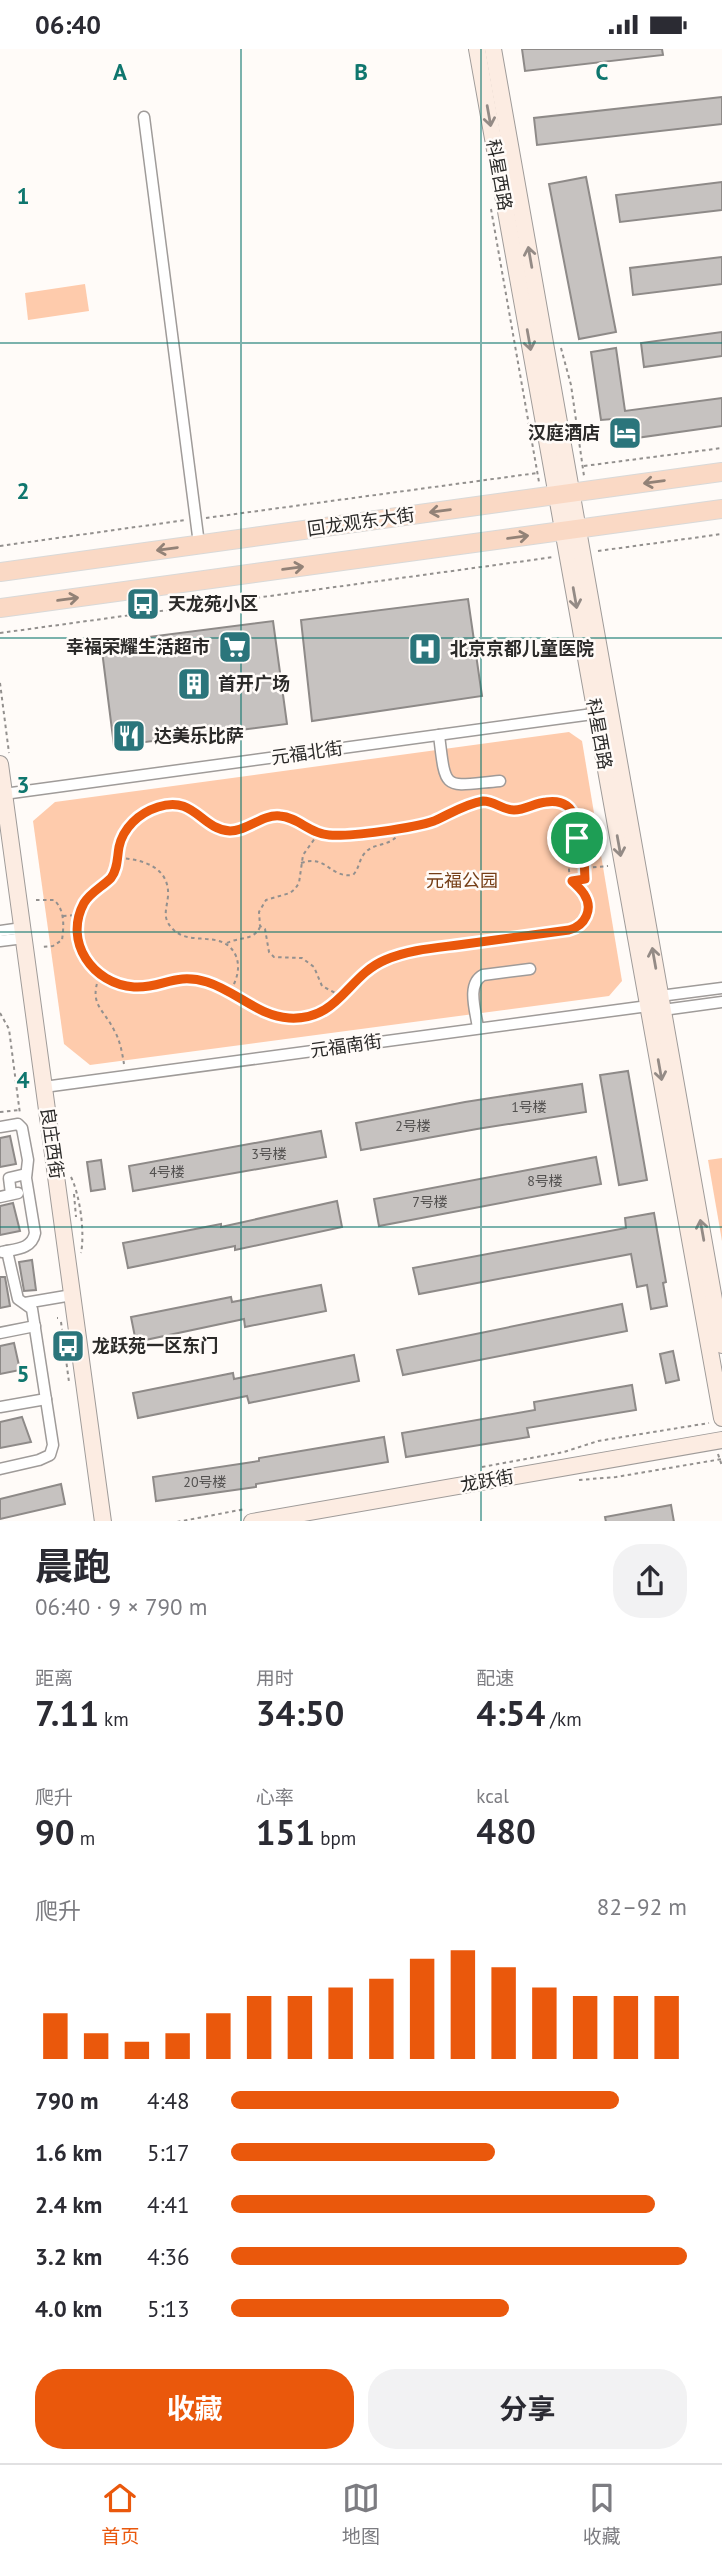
<!DOCTYPE html>
<html lang="zh">
<head>
<meta charset="utf-8">
<style>
	body { margin:0; font-family:"PT Sans","Noto Sans SC",sans-serif; background:#f2f2f3; color:#2b2b33; height:100vh; display:flex; flex-direction:column; font-size:26px; white-space:nowrap }
	* { box-sizing:border-box; margin:0 }
	p { font-size:23px; color:#7c7c81 }
	.icon { flex:none; width:38px; height:38px; fill:none; stroke:currentColor; stroke-width:2; stroke-linecap:round; stroke-linejoin:round }
	.map { position:relative; height:1472px; overflow:hidden }
	.drawer { display:flex; flex-direction:column; background:#fff; flex:1 }
	.drawer>* { flex:none }
	.pin { position:absolute; display:grid; place-items:center; width:60px; height:60px; color:#fff; margin:-30px; border:4px solid #fff; border-radius:50%; box-shadow:0 2px 7px #0007 }
	.round { display:grid; place-items:center; flex:none; width:74px; height:74px; border-radius:28px; background:#f2f2f3 }
	.head { display:flex; align-items:center; justify-content:space-between; height:119px; padding:0 35px }
	h1 { font-size:38px; font-weight:700; line-height:52px }
	.stats { display:grid; grid-template-columns:repeat(3,1fr); gap:10px; height:119px; padding:7px 35px }
	.stats div { display:grid; align-content:center }
	.stats b { font-size:35px; font-weight:700 }
	.stats small { font-size:19px; font-weight:400 }
	.stats p { font-size:19px }
	.chart { height:196px; padding:14px 35px }
	.chart p { display:flex; justify-content:space-between }
	.chart svg { width:100%; height:126px; margin-top:7px; stroke:#ea580c; stroke-width:6 }
	.action { display:flex; gap:14px; margin-top:auto; padding:14px 35px }
	.action a { flex:1; height:80px; border-radius:28px; background:#ea580c; color:#fff; font-size:28px; font-weight:700; line-height:80px; text-align:center }
	.action a+a { background:#f2f2f3; color:#2b2b33 }
	ul { padding:0 35px; list-style:none; font-size:23px }
	li { display:grid; grid-template-columns:112px 84px 1fr; align-items:center; height:52px }
	li i { height:18px; border-radius:9px; background:#ea580c }
	.status { display:flex; justify-content:space-between; align-items:center; height:49px; padding:0 35px; background:#fff; direction:ltr }
	.status svg { height:19px; fill:currentColor }
	.tabs { display:flex; justify-content:space-around; align-items:center; height:98px; border-top:2px solid #e1e1e2; background:#fff; font-size:19px; color:#7c7c81 }
	.tabs a { display:grid; justify-items:center; gap:4px }
	.tabs .on { color:#ea580c }
	.map>svg:first-child { display:block }
	.green { fill:#fecbac }
	.building { fill:#c6c2c0; stroke:#8e8a88; stroke-width:2 }
	.lines { fill:none; stroke-linecap:round; stroke-linejoin:round }
	.street-casing { stroke:#9f9b99; stroke-width:13 }
	.secondary-casing { stroke:#9f9b99; stroke-width:18 }
	.primary-casing { stroke:#d9d9d8; stroke-width:20 }
	.path { stroke:#93908e; stroke-width:2; stroke-dasharray:3.5 3.5; stroke-linecap:butt }
	.street { stroke:#fff; stroke-width:10 }
	.secondary { stroke:#fcece2; stroke-width:16 }
	.primary { stroke:#fad9c5; stroke-width:18 }
	.oneway { stroke:#948b86 }
	.oneway2 { stroke:#928277 }
	.route-casing { stroke:#fff; stroke-width:14 }
	.route { stroke:#ea580c; stroke-width:9 }
	.grid { fill:none; stroke:#0f766e; stroke-width:2; stroke-opacity:0.55 }
	.labels { text-anchor:middle; stroke-width:5; stroke-linejoin:round; paint-order:stroke }
	.number-label { font-size:14px; fill:#52504f }
	.street-label { font-size:18px; fill:#2b2a29; stroke:#fffbf8 }
	.poi-label { font-size:18px; font-weight:bold; fill:#2b2a29; stroke:#fffbf8; text-anchor:start }
	.park-label { font-size:18px; fill:#753e16; stroke:#fffbf8 }
	.grid-label { font-size:23px; text-anchor:middle; font-weight:bold; fill:#0f766e; stroke:#fffbf8; stroke-width:5; stroke-linejoin:round; paint-order:stroke }
</style>
</head>
<body>
<div class="status"><b>06:40</b><svg viewBox="0 0 49 12"><path d="M0 12V9h3v3zM5 12V6h3v6zM10 12V3h3v9zM15 12V0h3v12zM26 1h20v11H26zM47 4h2v5h-2z"/></svg></div>
<div class="map">
<svg width="722" height="1473" viewBox="0 0 722 1473">
	<rect width="100%" height="100%" fill="#fffbf8"/>
	<g class="green">
		<polygon points="85,235 89,262 28,271 25,244"/>
		<polygon points="569,683 582,692 622,932 609,947 90,1016 64,995 33,772 55,753"/>
		<polygon points="722,1109 722,1192 708,1111"/>
	</g>
	<g class="building">
		<polygon points="522,0 662,0 663,6 525,22"/>
		<polygon points="722,48 722,75 537,96 534,69"/>
		<polygon points="586,128 616,283 579,290 549,135"/>
		<polygon points="722,133 722,161 620,173 616,146"/>
		<polygon points="722,208 722,235 633,246 630,219"/>
		<polygon points="722,283 722,307 644,318 641,294"/>
		<polygon points="616,299 625,362 722,349 722,377 636,389 635,380 614,383 613,370 601,371 591,303"/>
		<polygon points="468,550 482,647 312,672 301,571"/>
		<polygon points="273,572 287,675 114,697 101,594"/>
		<polygon points="628,1022 647,1131 619,1136 600,1026"/>
		<polygon points="582,1035 586,1063 477,1080 361,1101 356,1074 465,1053"/>
		<polygon points="321,1082 326,1108 133,1142 129,1117"/>
		<polygon points="10,1087 16,1115 0,1118 0,1089"/>
		<polygon points="596,1108 601,1135 379,1177 374,1150"/>
		<polygon points="101,1111 105,1140 91,1142 87,1113"/>
		<polygon points="337,1152 342,1178 235,1201 235,1197 128,1219 123,1194 221,1175 221,1178"/>
		<polygon points="13,1154 20,1182 0,1186 0,1157"/>
		<polygon points="654,1164 666,1233 663,1234 667,1257 651,1260 647,1236 637,1238 631,1205 419,1245 413,1219 626,1179 625,1169"/>
		<polygon points="32,1211 36,1241 24,1242 19,1213"/>
		<polygon points="0,1228 5,1228 10,1257 0,1259"/>
		<polygon points="321,1236 326,1262 245,1278 244,1270 136,1293 131,1268 231,1248 232,1253"/>
		<polygon points="622,1255 627,1282 403,1326 397,1301"/>
		<polygon points="14,1294 20,1321 0,1325 0,1297"/>
		<polygon points="673,1302 679,1331 666,1334 660,1305"/>
		<polygon points="354,1306 359,1332 249,1354 247,1347 138,1369 133,1344 233,1324 234,1330"/>
		<polygon points="632,1336 636,1361 527,1379 529,1388 406,1408 402,1384 535,1361 534,1353"/>
		<polygon points="22,1368 31,1393 0,1399 0,1373"/>
		<polygon points="384,1388 388,1413 256,1435 256,1438 156,1452 153,1428 259,1412 259,1409"/>
		<polygon points="61,1435 65,1455 0,1470 0,1450"/>
		<polygon points="671,1456 674,1473 606,1473 605,1468"/>
	</g>
	<g class="lines">
		<defs>
			<g id="street">
				<polyline points="144,68 199,495"/>
				<path d="M439,686C446,744 443,737 500,732"/>
				<polyline points="4,745 600,664"/>
				<polyline points="0,882 22,879"/>
				<polyline points="0,892 24,889"/>
				<polyline points="656,951 660,947 722,939"/>
				<path d="M478,979C476,963 466,935 483,926L530,920"/>
				<polyline points="44,1038 648,957 663,961 722,953"/>
				<path d="M0,1078L18,1075L22,1079L28,1111L26,1129L35,1184C32,1200 16,1200 2,1203"/>
				<polyline points="11,1145 9,1129 26,1125"/>
				<polyline points="0,1148 18,1144"/>
				<polyline points="25,1254 72,1246"/>
				<polyline points="0,1284 35,1277"/>
				<polyline points="0,1358 46,1350"/>
				<polyline points="0,1420 39,1411 50,1406 53,1396 32,1260 18,1250 7,1202"/>
			</g>
			<g id="secondary">
				<polyline points="477,0 722,1369"/>
				<polyline points="493,0 722,1296"/>
				<polyline points="0,715 103,1473"/>
				<polyline points="252,1473 722,1391"/>
			</g>
			<g id="primary">
				<polyline points="0,523 722,423"/>
				<polyline points="0,559 722,460"/>
			</g>
		</defs>
		<use href="#street" class="street-casing"/>
		<use href="#secondary" class="secondary-casing"/>
		<use href="#primary" class="primary-casing"/>
		<g class="path">
			<polyline points="491,160 539,433"/>
			<polyline points="561,299 571,336 584,427"/>
			<polyline points="584,417 722,399"/>
			<polyline points="206,469 537,424"/>
			<polyline points="0,497 186,471"/>
			<polyline points="598,502 722,485"/>
			<polyline points="0,584 554,508"/>
			<polyline points="0,634 9,704"/>
			<path d="M483,752C496,752 504,762 518,761C535,760 548,746 565,756C590,772 568,800 569,821C570,833 577,835 583,843C594,859 586,877 569,881C532,886 495,891 458,896C434,899 408,901 385,911C346,927 340,972 289,969C258,967 236,942 207,933C174,923 161,940 134,938C93,935 63,893 84,854C91,843 102,838 111,829C118,820 117,809 119,798C123,779 139,764 158,758C195,746 199,780 230,781C248,782 262,765 280,766C298,768 310,785 329,786C348,788 416,778 434,772C450,765 465,755 483,752Z"/>
			<polyline points="318,785 303,806 299,834 295,840 290,844 266,851 259,863 260,877 265,880 269,903 274,908 302,909 314,918 322,937 343,948"/>
			<path d="M119,809C142,810 170,818 168,847C167,859 162,868 171,878C188,900 223,878 236,907C241,920 236,932 230,943"/>
			<polyline points="571,809 584,809 586,829 573,832"/>
			<path d="M301,814C327,805 329,829 353,826C359,820 359,811 364,805C375,791 391,801 403,779"/>
			<polyline points="586,819 608,817"/>
			<path d="M36,851H54C65,861 64,877 62,891L53,897L42,898"/>
			<polyline points="63,867 78,866"/>
			<path d="M227,894C238,888 254,892 260,878"/>
			<path d="M99,928C89,956 103,959 114,981C120,991 122,1003 124,1015"/>
			<polyline points="0,964 9,980 20,1065"/>
			<polyline points="0,1063 19,1061"/>
			<path d="M71,1128C80,1146 85,1184 81,1204"/>
			<polyline points="74,1145 76,1168"/>
			<polyline points="57,1269 58,1269"/>
			<polyline points="61,1273 69,1333"/>
			<polyline points="718,1405 722,1417"/>
			<polyline points="482,1418 564,1403 598,1392 709,1374"/>
			<polyline points="579,1431 616,1428 722,1410"/>
			<polyline points="177,1473 245,1460"/>
		</g>
		<use href="#street" class="street"/>
		<use href="#secondary" class="secondary"/>
		<use href="#primary" class="primary"/>
	</g>
	<defs><path id="oneway-shaft" d="M-6 0H5M1.5-3L5.5 0L1.5 3" fill="none" stroke-width="1.6" stroke-linecap="round" stroke-linejoin="round" transform="scale(1.75)"/></defs>
	<g class="oneway">
		<use href="#oneway-shaft" transform="translate(489 67) rotate(80)"/>
		<use href="#oneway-shaft" transform="translate(530 208) rotate(-100)"/>
		<use href="#oneway-shaft" transform="translate(529 291) rotate(80)"/>
		<use href="#oneway-shaft" transform="translate(575 549) rotate(80)"/>
		<use href="#oneway-shaft" transform="translate(619 797) rotate(80)"/>
		<use href="#oneway-shaft" transform="translate(654 909) rotate(-100)"/>
		<use href="#oneway-shaft" transform="translate(660 1021) rotate(80)"/>
		<use href="#oneway-shaft" transform="translate(702 1181) rotate(-100)"/>
	</g>
	<g class="oneway2">
		<use href="#oneway-shaft" transform="translate(654 433) rotate(172)"/>
		<use href="#oneway-shaft" transform="translate(440 462) rotate(172)"/>
		<use href="#oneway-shaft" transform="translate(518 488) rotate(-8)"/>
		<use href="#oneway-shaft" transform="translate(167 500) rotate(172)"/>
		<use href="#oneway-shaft" transform="translate(293 519) rotate(-8)"/>
		<use href="#oneway-shaft" transform="translate(68 550) rotate(-8)"/>
	</g>
	<g class="lines">
		<defs>
			<path id="route" d="M483,752C495,752 502,761 514,761C526,761 534,754 546,753C583,748 578,786 570,809H584L585,830L572,832C576,836 581,840 584,845C594,860 585,877 569,881C532,886 495,891 458,896C434,899 408,901 385,911C347,927 339,972 289,969C258,967 236,942 207,933C174,923 162,940 134,938C93,935 63,893 84,854C91,843 102,838 111,829C118,820 117,809 119,798C123,779 139,764 158,758C195,746 200,780 230,782C248,782 262,765 280,767C298,768 310,785 329,786C348,788 415,779 434,772C450,765 465,755 483,752Z"/>
		</defs>
		<use href="#route" class="route-casing"/>
		<use href="#route" class="route"/>
	</g>
	<path class="grid" d="M241,0V1473M481,0V1473M0,294H722M0,589H722M0,883H722M0,1178H722"/>
	<defs>
		<symbol id="hotel-square" viewBox="-11 -11 22 22"><rect x="-9" y="-9" width="18" height="18" rx="4" fill="#2b757b" stroke="#fffbf8"/><path d="M-6-4.5h1.5V1H6V5H4.5V3h-9V5H-6ZM-4 0a1.8 1.8 0 1 1 3.6 0ZM.5 0V-2.5h3Q6-2.5 6 0Z" fill="#fff"/></symbol>
		<symbol id="bus-square" viewBox="-11 -11 22 22"><rect x="-9" y="-9" width="18" height="18" rx="4" fill="#2b757b" stroke="#fffbf8"/><path d="M-5-6H5V4H4V6H2V4H-2V6H-4V4H-5ZM-3.5-4V0h7V-4ZM-3.5 1.2v1.5H-2V1.2ZM2 1.2v1.5H3.5V1.2Z" fill="#fff"/></symbol>
		<symbol id="supermarket-square" viewBox="-11 -11 22 22"><rect x="-9" y="-9" width="18" height="18" rx="4" fill="#2b757b" stroke="#fffbf8"/><path d="M-6-5.5h2.5l.6 2H6L4.5 2H-2.5L-4.4-4H-6ZM-1.5 3.2a1.3 1.3 0 1 0 .1 0ZM3 3.2a1.3 1.3 0 1 0 .1 0Z" fill="#fff"/></symbol>
		<symbol id="hospital-square" viewBox="-11 -11 22 22"><rect x="-9" y="-9" width="18" height="18" rx="4" fill="#2b757b" stroke="#fffbf8"/><path d="M-5-5h3v3.5h4V-5h3V5h-3V1.5h-4V5h-3Z" fill="#fff"/></symbol>
		<symbol id="building-square" viewBox="-11 -11 22 22"><rect x="-9" y="-9" width="18" height="18" rx="4" fill="#2b757b" stroke="#fffbf8"/><path d="M-4-6H4V6H1V3H-1V6H-4ZM-2.5-4.3h1.7v1.8h-1.7ZM.8-4.3h1.7v1.8H.8ZM-2.5-1h1.7V.8h-1.7ZM.8-1h1.7V.8H.8Z" fill="#fff"/></symbol>
		<symbol id="restaurant-square" viewBox="-11 -11 22 22"><rect x="-9" y="-9" width="18" height="18" rx="4" fill="#2b757b" stroke="#fffbf8"/><path d="M-5-6h1v4h1v-4h1v4h1v-4h1v5L-1.5 .5V6h-2V.5L-5-1ZM5-6V6H3V1.5H1.5Q1.5-4 5-6Z" fill="#fff"/></symbol>
	</defs>
	<g fill-rule="evenodd">
		<use href="#hotel-square" x="606" y="365" width="38" height="38"/>
		<use href="#bus-square" x="124" y="536" width="38" height="38"/>
		<use href="#supermarket-square" x="216" y="579" width="38" height="38"/>
		<use href="#hospital-square" x="406" y="581" width="38" height="38"/>
		<use href="#building-square" x="175" y="616" width="38" height="38"/>
		<use href="#restaurant-square" x="110" y="668" width="38" height="38"/>
		<use href="#bus-square" x="49" y="1278" width="38" height="38"/>
	</g>
	<g class="labels">
		<g class="number-label">
			<text x="529" y="1063">1号楼</text>
			<text x="413" y="1082">2号楼</text>
			<text x="269" y="1110">3号楼</text>
			<text x="167" y="1128">4号楼</text>
			<text x="545" y="1137">8号楼</text>
			<text x="430" y="1158">7号楼</text>
			<text x="205" y="1438">20号楼</text>
		</g>
		<g class="street-label">
			<text transform="translate(499 126) rotate(80)" y="6">科星西路</text>
			<text transform="translate(361 473) rotate(-8)" y="6">回龙观东大街</text>
			<text transform="translate(599 685) rotate(80)" y="6">科星西路</text>
			<text transform="translate(307 704) rotate(-8)" y="6">元福北街</text>
			<text transform="translate(346 997) rotate(-8)" y="6">元福南街</text>
			<text transform="translate(52 1094) rotate(82)" y="6">良庄西街</text>
			<text transform="translate(487 1432) rotate(-10)" y="6">龙跃街</text>
		</g>
		<g class="poi-label">
			<text x="600" y="390" text-anchor="end">汉庭酒店</text>
			<text x="168" y="561">天龙苑小区</text>
			<text x="210" y="604" text-anchor="end">幸福荣耀生活超市</text>
			<text x="450" y="606">北京京都儿童医院</text>
			<text x="218" y="641">首开广场</text>
			<text x="154" y="693">达美乐比萨</text>
			<text x="92" y="1303">龙跃苑一区东门</text>
		</g>
		<g class="park-label">
			<text x="462" y="838">元福公园</text>
		</g>
	</g>
	<g class="grid-label">
		<text x="120" y="31">A</text>
		<text x="361" y="31">B</text>
		<text x="602" y="31">C</text>
		<text x="23" y="155">1</text>
		<text x="23" y="450">2</text>
		<text x="23" y="744">3</text>
		<text x="23" y="1039">4</text>
		<text x="23" y="1333">5</text>
	</g>
</svg>
<div class="pin" style="left:577px;top:789px;background:#1e9e55"><svg class="icon" aria-label="arrive" viewBox="0 0 24 24"><path d="M6 21V4h12l-3 4 3 4H6"/></svg></div>
</div>
<section class="drawer">
<div class="head"><div><h1>晨跑</h1><p>06:40 · 9 × 790 m</p></div><a class="round"><svg class="icon" aria-label="share" viewBox="0 0 24 24"><path d="M12 15V3M7 8l5-5 5 5M5 13v7h14v-7"/></svg></a></div>
<div class="stats">
<div><p>距离</p><b>7.11<small> km</small></b></div>
<div><p>用时</p><b>34:50</b></div>
<div><p>配速</p><b>4:54<small> /km</small></b></div>
</div>
<div class="stats">
<div><p>爬升</p><b>90<small> m</small></b></div>
<div><p>心率</p><b>151<small> bpm</small></b></div>
<div><p>kcal</p><b>480</b></div>
</div>
<div class="chart"><p><span>爬升</span>82–92 m</p>
<svg viewBox="0 0 160 44" preserveAspectRatio="none"><path d="M5 44V28M15 44V35M25 44V38M35 44V35M45 44V28M55 44V22M65 44V22M75 44V19M85 44V16M95 44V9M105 44V6M115 44V12M125 44V19M135 44V22M145 44V22M155 44V22"/></svg>
</div>
<ul>
<li><b>790 m</b>4:48<i style="width:85%"></i></li>
<li><b>1.6 km</b>5:17<i style="width:58%"></i></li>
<li><b>2.4 km</b>4:41<i style="width:93%"></i></li>
<li><b>3.2 km</b>4:36<i style="width:100%"></i></li>
<li><b>4.0 km</b>5:13<i style="width:61%"></i></li>
</ul>
<div class="action"><a>收藏</a><a>分享</a></div>
</section>
<nav class="tabs">
<a class="on"><svg class="icon" aria-label="home" viewBox="0 0 24 24"><path d="M3 11l9-7 9 7M6 9v11h12V9"/></svg>首页</a>
<a><svg class="icon" aria-label="map" viewBox="0 0 24 24"><path d="M3 6l6-2 6 2 6-2v14l-6 2-6-2-6 2zM9 4v14M15 6v14"/></svg>地图</a>
<a><svg class="icon" aria-label="saved" viewBox="0 0 24 24"><path d="M7 4h10v16l-5-4-5 4z"/></svg>收藏</a>
</nav>
</body>
</html>
